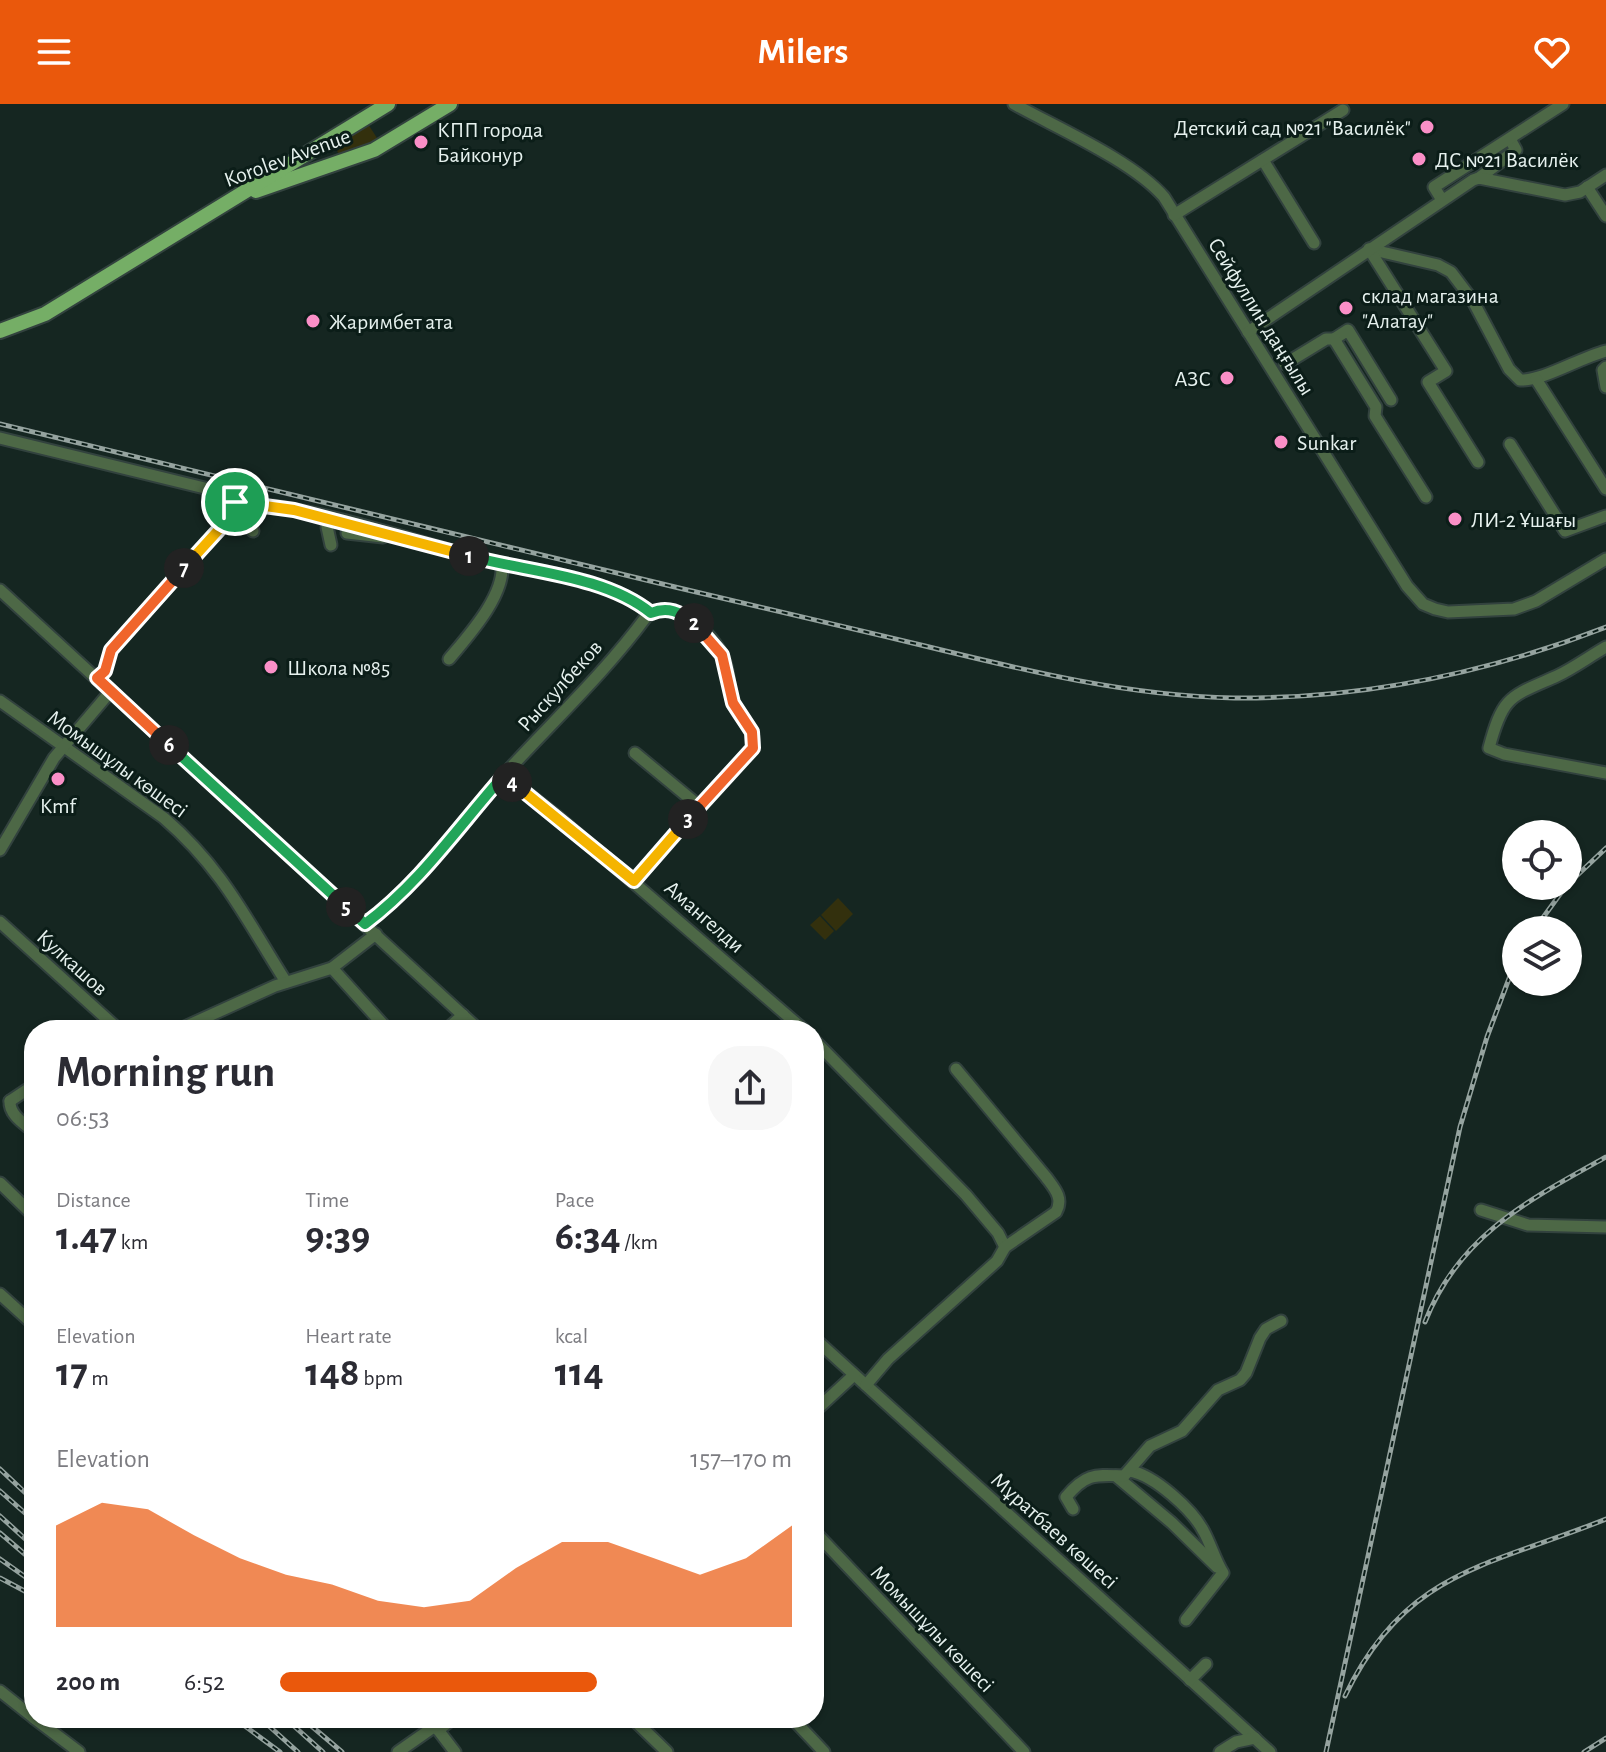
<!DOCTYPE html>
<html lang="en">
<head>
<meta charset="utf-8">
<style>
	body { margin:0; font-family:"Alegreya Sans",sans-serif; background:#f7f7f7; color:#2b2b33; height:100vh; display:flex; flex-direction:column; font-size:30px; white-space:nowrap }
	* { box-sizing:border-box; margin:0 }
	p { font-size:26px; color:#7c7c81 }
	.icon { flex:none; width:44px; height:44px; fill:none; stroke:currentColor; stroke-width:2; stroke-linecap:round; stroke-linejoin:round }
	.map { position:relative; flex:1; overflow:hidden }
	.drawer { position:absolute; left:24px; top:916px; width:800px; height:708px; display:flex; flex-direction:column; background:#fff; border-radius:32px; box-shadow:0 2px 6px #0004 }
	.drawer>* { flex:none }
	.buttons { position:absolute; left:1502px; top:716px; display:grid; gap:16px }
	.buttons a { display:grid; place-items:center; width:80px; height:80px; border-radius:50%; background:#fff; box-shadow:0 2px 6px #0004; font-size:40px }
	.pin { position:absolute; display:grid; place-items:center; width:68px; height:68px; color:#fff; margin:-34px; border:4px solid #fff; border-radius:50%; box-shadow:0 2px 8px #0007 }
	.km { position:absolute; width:40px; height:40px; margin:-20px; border-radius:50%; background:#222; color:#fff; font-size:22px; line-height:40px; text-align:center }
	.round { display:grid; place-items:center; flex:none; width:84px; height:84px; border-radius:32px; background:#f7f7f7 }
	.headline { display:flex; align-items:center; justify-content:space-between; height:136px; padding:0 32px }
	h1 { font-size:44px; font-weight:700; line-height:60px }
	.metrics { display:grid; grid-template-columns:repeat(3,1fr); gap:12px; height:136px; padding:8px 32px }
	.metrics div { display:grid; align-content:center }
	.metrics b { font-size:40px; font-weight:700 }
	.metrics small { font-size:22px; font-weight:400 }
	.metrics p { font-size:22px }
	.chart { height:224px; padding:16px 32px }
	.chart p { display:flex; justify-content:space-between }
	.chart svg { width:100%; height:144px; margin-top:8px; fill:#ea580c; opacity:.7 }
	ul { padding:0 32px; list-style:none; font-size:26px }
	li { display:grid; grid-template-columns:128px 96px 1fr; align-items:center; height:60px }
	li i { height:20px; border-radius:10px; background:#ea580c }
	header { display:flex; justify-content:space-between; align-items:center; height:104px; padding:0 32px; background:#ea580c; color:#fff; font-size:36px; font-weight:700 }
	.map>svg:first-child { display:block }
	.green { fill:#33300d }
	.lines { fill:none; stroke-linecap:round; stroke-linejoin:round }
	.minor-casing { stroke:#32423e; stroke-width:15 }
	.major-casing { stroke:#32423e; stroke-width:18 }
	.minor { stroke:#4d6846; stroke-width:11 }
	.major { stroke:#75ae66; stroke-width:14 }
	.rail-casing { stroke:#95a39f; stroke-width:5 }
	.rail { stroke:#0b1d18; stroke-width:2; stroke-dasharray:6; stroke-linecap:butt }
	.split-1-casing { stroke:#fff; stroke-width:16 }
	.split-2-casing { stroke:#fff; stroke-width:16 }
	.split-3-casing { stroke:#fff; stroke-width:16 }
	.split-4-casing { stroke:#fff; stroke-width:16 }
	.split-5-casing { stroke:#fff; stroke-width:16 }
	.split-6-casing { stroke:#fff; stroke-width:16 }
	.split-7-casing { stroke:#fff; stroke-width:16 }
	.split-8-casing { stroke:#fff; stroke-width:16 }
	.split-1 { stroke:#f5b400; stroke-width:10 }
	.split-2 { stroke:#22a559; stroke-width:10 }
	.split-3 { stroke:#f0652b; stroke-width:10 }
	.split-4 { stroke:#f5b400; stroke-width:10 }
	.split-5 { stroke:#22a559; stroke-width:10 }
	.split-6 { stroke:#22a559; stroke-width:10 }
	.split-7 { stroke:#f0652b; stroke-width:10 }
	.split-8 { stroke:#f5b400; stroke-width:10 }
	.poi-dot { fill:#fa8fc7; stroke:#0b1d18; stroke-width:3 }
	.labels { text-anchor:middle; stroke-width:6; stroke-linejoin:round; paint-order:stroke }
	.poi-label { font-size:22px; fill:#e6f1ee; stroke:#0b1d18; text-anchor:start }
	.street-label { font-size:22px; fill:#e6f1ee; stroke:#0b1d18 }
</style>
</head>
<body>
<header><svg class="icon" aria-label="menu" viewBox="0 0 24 24"><path d="M4 6h16M4 12h16M4 18h16"/></svg>Milers<svg class="icon" aria-label="heart" viewBox="0 0 24 24"><path d="M12 20l-8-8c-3-5 5-10 8-4 3-6 11-1 8 4z"/></svg></header>
<div class="map">
<svg width="1606" height="1648" viewBox="0 0 1606 1648">
	<rect width="100%" height="100%" fill="#152621"/>
	<g class="green">
		<polygon points="368,20 377,34 375,39 339,51 334,40"/>
		<polygon points="838,794 853,810 836,827 821,811"/>
		<polygon points="820,812 834,827 825,836 810,821"/>
	</g>
	<g class="lines">
		<defs>
			<g id="minor">
				<path d="M1014,0C1057,24 1133,57 1164,93L1407,482L1423,500L1435,505L1448,508L1514,505L1536,497L1606,455"/>
				<polyline points="1263,56 1314,139"/>
				<polyline points="1479,74 1516,46 1510,35"/>
				<polyline points="1587,83 1606,112"/>
				<polyline points="1442,96 1434,83 1563,0"/>
				<polyline points="1174,111 1343,6"/>
				<path d="M1369,145L1438,161L1451,168L1473,197L1509,265L1520,276C1543,277 1579,254 1606,247"/>
				<polyline points="1369,145 1446,267 1428,278 1478,358"/>
				<polyline points="1248,228 1473,76 1479,74 1565,91 1580,88 1606,71"/>
				<polyline points="1334,235 1348,226 1391,296"/>
				<polyline points="1285,260 1326,235 1334,235 1376,303 1375,312 1426,393"/>
				<polyline points="1606,263 1603,266 1606,283"/>
				<polyline points="1536,275 1606,385"/>
				<polyline points="0,334 221,388 235,398 232,411 111,546 105,567 97,574"/>
				<polyline points="1510,340 1565,427 1606,412"/>
				<path d="M235,398C318,403 398,433 478,454C535,469 603,470 651,509"/>
				<polyline points="234,409 253,427"/>
				<polyline points="331,414 327,423 331,441"/>
				<polyline points="347,429 383,433"/>
				<polyline points="0,486 479,926"/>
				<path d="M1606,543C1590,552 1574,564 1557,572C1510,593 1503,591 1489,644L1504,650L1606,669"/>
				<path d="M449,555C468,532 505,492 502,460"/>
				<path d="M0,597L164,714C223,765 246,815 286,878"/>
				<polyline points="635,649 699,702"/>
				<polyline points="504,671 559,714 804,926"/>
				<polyline points="0,746 54,654 110,588"/>
				<polyline points="0,818 119,926"/>
				<path d="M365,820C420,779 457,723 502,673C550,620 604,570 646,513C675,491 719,533 726,562C729,574 729,587 733,599C739,616 757,624 753,644L634,777"/>
				<polyline points="332,864 388,926"/>
				<polyline points="178,926 275,882 332,864 376,830"/>
				<polyline points="446,926 463,911"/>
				<polyline points="814,936 966,1091 998,1129 1005,1143"/>
				<path d="M10,997C9,1011 25,1020 34,1028"/>
				<polyline points="10,997 34,981"/>
				<polyline points="0,1079 34,1112"/>
				<polyline points="1481,1106 1528,1121 1606,1123"/>
				<polyline points="0,1190 34,1221"/>
				<polyline points="814,1234 1270,1648"/>
				<path d="M866,1281L888,1255L997,1157L1005,1143L1056,1108C1064,1094 1054,1084 1046,1073L956,965"/>
				<polyline points="814,1308 854,1271"/>
				<path d="M1130,1367C1154,1371 1193,1406 1204,1428C1211,1441 1215,1456 1223,1469L1186,1516"/>
				<polyline points="1116,1372 1172,1419 1217,1463"/>
				<path d="M1073,1405L1066,1393C1086,1369 1095,1371 1124,1372L1150,1342L1182,1327L1218,1286L1240,1276L1246,1269L1260,1234L1266,1225L1281,1217"/>
				<polyline points="814,1427 1024,1648"/>
				<polyline points="1190,1576 1206,1560"/>
				<polyline points="0,1587 34,1614"/>
				<polyline points="34,1614 79,1648"/>
				<polyline points="429,1614 455,1648"/>
				<polyline points="632,1614 667,1648"/>
				<polyline points="792,1614 824,1648"/>
				<polyline points="438,1626 454,1614"/>
				<polyline points="398,1648 435,1622"/>
				<polyline points="1220,1648 1236,1638 1255,1634"/>
			</g>
			<g id="major">
				<polyline points="256,87 374,46 450,0"/>
				<polyline points="0,227 45,210 388,0"/>
			</g>
		</defs>
		<use href="#minor" class="minor-casing"/>
		<use href="#major" class="major-casing"/>
		<use href="#minor" class="minor"/>
		<use href="#major" class="major"/>
		<defs>
			<g id="rail">
				<path d="M0,320C225,374 450,430 675,483C759,503 842,522 925,542C1027,567 1129,592 1234,594C1361,595 1488,569 1606,523"/>
				<polyline points="1568,780 1606,744"/>
				<polyline points="1534,826 1566,782"/>
				<path d="M1425,1218C1459,1131 1529,1096 1606,1053"/>
				<polyline points="0,1365 34,1397"/>
				<polyline points="0,1387 34,1417"/>
				<polyline points="0,1412 34,1443"/>
				<polyline points="0,1429 34,1458"/>
				<polyline points="0,1455 34,1479"/>
				<polyline points="0,1474 34,1492"/>
				<path d="M1345,1592C1405,1466 1490,1462 1606,1415"/>
				<polyline points="234,1614 280,1648"/>
				<polyline points="260,1614 298,1648"/>
				<polyline points="285,1614 323,1648"/>
				<polyline points="302,1614 342,1648"/>
				<polyline points="1326,1648 1460,1023 1487,933 1516,856"/>
				<polyline points="1584,1648 1606,1634"/>
			</g>
		</defs>
		<use href="#rail" class="rail-casing"/>
		<use href="#rail" class="rail"/>
	</g>
	<g class="lines">
		<defs>
			<polyline id="split-1" points="235,398 294,406 469,452"/>
			<path id="split-2" d="M469,452C527,468 604,471 651,509C668,502 680,508 694,519"/>
			<polyline id="split-3" points="688,715 753,644 752,628 733,599 722,551 694,519"/>
			<polyline id="split-4" points="512,678 634,777 688,715"/>
			<path id="split-5" d="M346,803L365,820C420,779 458,723 504,671L512,678"/>
			<polyline id="split-6" points="169,641 346,803"/>
			<polyline id="split-7" points="169,641 97,574 105,567 111,546 184,464"/>
			<polyline id="split-8" points="184,464 234,409 235,398"/>
		</defs>
		<use href="#split-1" class="split-1-casing"/>
		<use href="#split-2" class="split-2-casing"/>
		<use href="#split-3" class="split-3-casing"/>
		<use href="#split-4" class="split-4-casing"/>
		<use href="#split-5" class="split-5-casing"/>
		<use href="#split-6" class="split-6-casing"/>
		<use href="#split-7" class="split-7-casing"/>
		<use href="#split-8" class="split-8-casing"/>
		<use href="#split-1" class="split-1"/>
		<use href="#split-2" class="split-2"/>
		<use href="#split-3" class="split-3"/>
		<use href="#split-4" class="split-4"/>
		<use href="#split-5" class="split-5"/>
		<use href="#split-6" class="split-6"/>
		<use href="#split-7" class="split-7"/>
		<use href="#split-8" class="split-8"/>
	</g>
	<g class="poi-dot">
		<circle cx="1427" cy="23" r="8"/>
		<circle cx="421" cy="38" r="8"/>
		<circle cx="1419" cy="55" r="8"/>
		<circle cx="1346" cy="204" r="8"/>
		<circle cx="313" cy="217" r="8"/>
		<circle cx="1227" cy="274" r="8"/>
		<circle cx="1281" cy="338" r="8"/>
		<circle cx="1455" cy="415" r="8"/>
		<circle cx="271" cy="563" r="8"/>
		<circle cx="58" cy="675" r="8"/>
	</g>
	<g class="labels">
		<g class="poi-label">
			<text x="1411" y="31" text-anchor="end">Детский сад №21 "Василёк"</text>
			<text x="437" y="33">КПП города<tspan x="437" dy="25">Байконур</tspan></text>
			<text x="1435" y="63">ДС №21 Василёк</text>
			<text x="1362" y="199">склад магазина<tspan x="1362" dy="25">"Алатау"</tspan></text>
			<text x="329" y="225">Жаримбет ата</text>
			<text x="1211" y="282" text-anchor="end">АЗС</text>
			<text x="1297" y="346">Sunkar</text>
			<text x="1471" y="423">ЛИ-2 Ұшағы</text>
			<text x="287" y="571">Школа №85</text>
			<text x="58" y="709" text-anchor="middle">Kmf</text>
		</g>
		<g class="street-label">
			<text transform="translate(287 53) rotate(-20)" y="8">Korolev Avenue</text>
			<text transform="translate(1262 212) rotate(58)" y="8">Сейфуллин даңғылы</text>
			<text transform="translate(559 581) rotate(-48)" y="8">Рыскулбеков</text>
			<text transform="translate(118 659) rotate(36)" y="8">Момышұлы көшесі</text>
			<text transform="translate(705 812) rotate(41)" y="8">Амангелди</text>
			<text transform="translate(73 858) rotate(42)" y="8">Кулкашов</text>
			<text transform="translate(1055 1426) rotate(42)" y="8">Мұратбаев көшесі</text>
			<text transform="translate(933 1524) rotate(46)" y="8">Момышұлы көшесі</text>
		</g>
	</g>
</svg>
<div class="buttons">
<a><svg class="icon" aria-label="locate" viewBox="0 0 24 24"><circle cx="12" cy="12" r="6"/><path d="M12 2v4M12 18v4M2 12h4M18 12h4"/></svg></a>
<a><svg class="icon" aria-label="layers" viewBox="0 0 24 24"><path d="M12 4l9 5-9 5-9-5zM3 14l9 5 9-5"/></svg></a>
</div>
<div class="pin" style="left:235px;top:398px;background:#1e9e55"><svg class="icon" aria-label="arrive" viewBox="0 0 24 24"><path d="M6 21V4h12l-3 4 3 4H6"/></svg></div>
<b class="km" style="left:469px;top:452px">1</b>
<b class="km" style="left:694px;top:519px">2</b>
<b class="km" style="left:688px;top:715px">3</b>
<b class="km" style="left:512px;top:678px">4</b>
<b class="km" style="left:346px;top:803px">5</b>
<b class="km" style="left:169px;top:641px">6</b>
<b class="km" style="left:184px;top:464px">7</b>
<section class="drawer">
<div class="headline"><div><h1>Morning run</h1><p>06:53</p></div><a class="round"><svg class="icon" aria-label="share" viewBox="0 0 24 24"><path d="M12 15V3M7 8l5-5 5 5M5 13v7h14v-7"/></svg></a></div>
<div class="metrics">
<div><p>Distance</p><b>1.47<small> km</small></b></div>
<div><p>Time</p><b>9:39</b></div>
<div><p>Pace</p><b>6:34<small> /km</small></b></div>
</div>
<div class="metrics">
<div><p>Elevation</p><b>17<small> m</small></b></div>
<div><p>Heart rate</p><b>148<small> bpm</small></b></div>
<div><p>kcal</p><b>114</b></div>
</div>
<div class="chart"><p><span>Elevation</span>157–170 m</p>
<svg viewBox="0 0 160 44" preserveAspectRatio="none"><path d="M0 44V13L10 6L20 8L30 16L40 23L50 28L60 31L70 36L80 38L90 36L100 26L110 18L120 18L130 23L140 28L150 23L160 13V44z"/></svg>
</div>
<ul>
<li><b>200 m</b>6:52<i style="width:62%"></i></li>
</ul>
</section>
</div>
</body>
</html>
